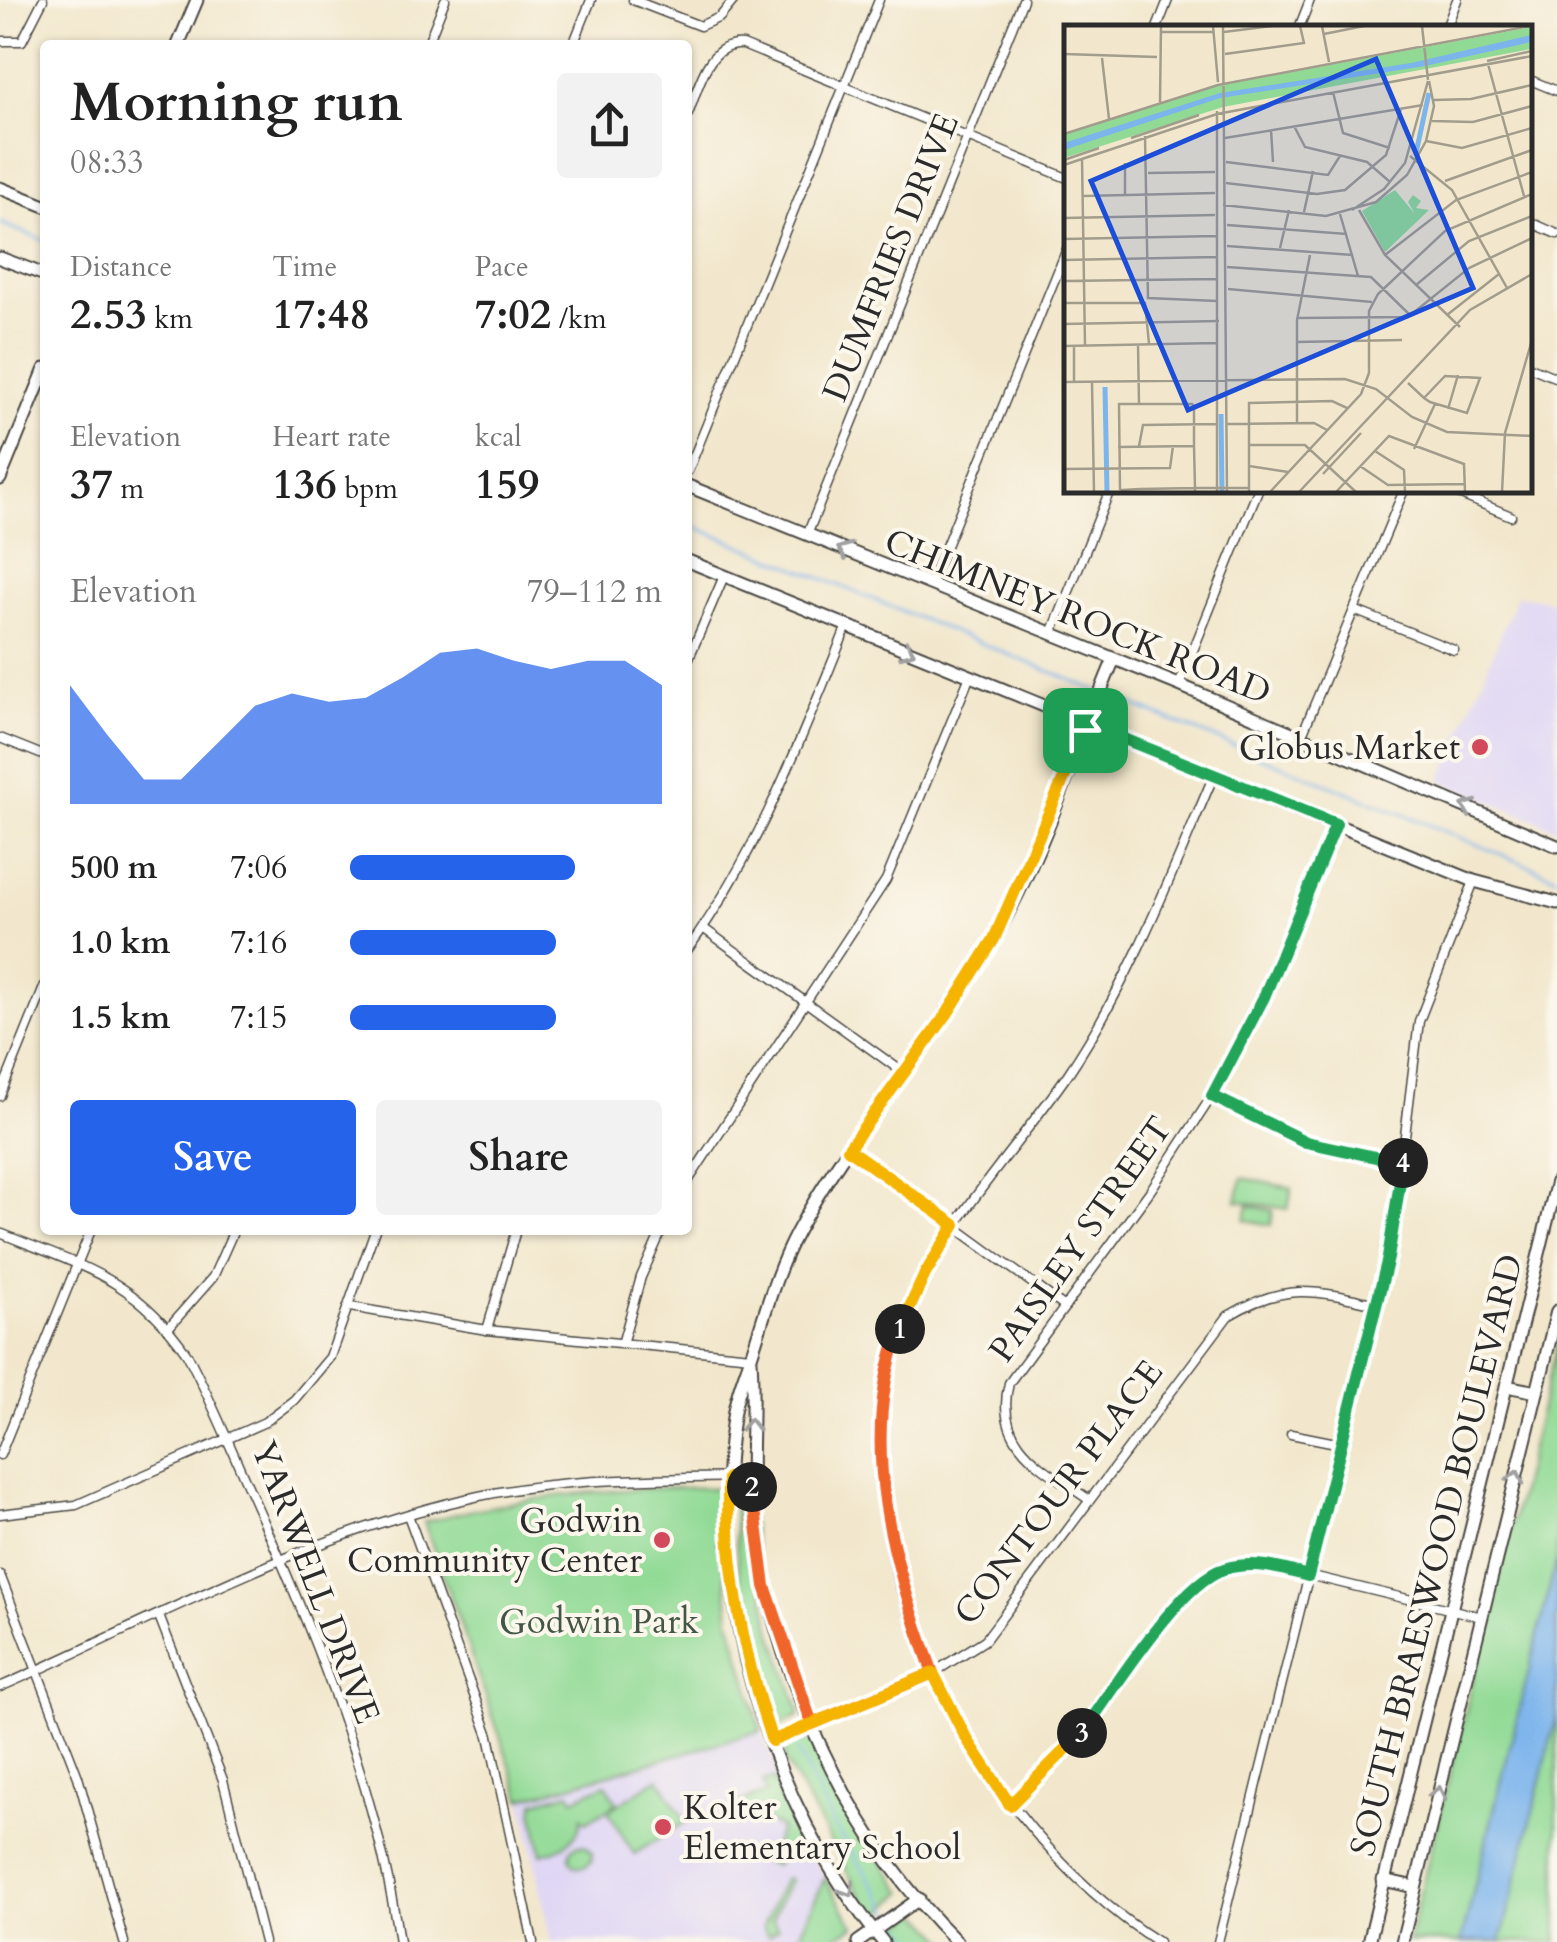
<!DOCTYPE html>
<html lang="en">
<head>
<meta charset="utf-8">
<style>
	body { margin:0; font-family:Cardo,serif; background:#f2f2f2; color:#222; height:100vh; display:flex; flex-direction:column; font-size:38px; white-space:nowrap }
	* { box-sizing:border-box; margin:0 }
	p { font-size:32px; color:#767676 }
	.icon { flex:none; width:55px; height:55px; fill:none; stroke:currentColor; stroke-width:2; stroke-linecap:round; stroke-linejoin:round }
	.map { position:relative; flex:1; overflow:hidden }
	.sheet { position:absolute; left:40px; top:40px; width:652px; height:1195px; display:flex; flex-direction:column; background:#fff; border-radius:10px; box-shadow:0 2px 8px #0004 }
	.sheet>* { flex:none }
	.pin { position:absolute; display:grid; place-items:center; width:85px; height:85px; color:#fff; margin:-42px; border-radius:20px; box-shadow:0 5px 15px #0006 }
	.km { position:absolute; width:50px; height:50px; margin:-25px; border-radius:50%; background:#222; color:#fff; font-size:28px; line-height:50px; text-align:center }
	.round { display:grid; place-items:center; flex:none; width:105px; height:105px; border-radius:10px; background:#f2f2f2 }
	.overview { display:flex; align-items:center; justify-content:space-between; height:170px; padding:0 30px }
	h1 { font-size:55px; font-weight:800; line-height:75px }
	.figures { display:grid; grid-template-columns:repeat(3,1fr); gap:15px; height:170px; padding:10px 30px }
	.figures div { display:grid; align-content:center }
	.figures b { font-size:42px; font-weight:800 }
	.figures small { font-size:28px; font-weight:400 }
	.figures p { font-size:28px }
	.chart { height:280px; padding:20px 30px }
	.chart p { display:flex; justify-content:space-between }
	.chart svg { width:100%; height:180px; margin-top:10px; fill:#2563eb; opacity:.7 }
	.primary-button { display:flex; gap:20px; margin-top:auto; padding:20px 30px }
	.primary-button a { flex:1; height:115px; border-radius:10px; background:#2563eb; color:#fff; font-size:40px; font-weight:800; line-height:115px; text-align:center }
	.primary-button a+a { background:#f2f2f2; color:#222 }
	ul { padding:0 30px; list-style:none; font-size:32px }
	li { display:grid; grid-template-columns:160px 120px 1fr; align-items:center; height:75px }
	li i { height:25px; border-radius:12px; background:#2563eb }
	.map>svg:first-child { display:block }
	.built { fill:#dfd5f5 }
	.green { fill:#91da95; stroke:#5e8260; stroke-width:2.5 }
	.water { fill:#7cb4ec; stroke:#54708c; stroke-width:2.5 }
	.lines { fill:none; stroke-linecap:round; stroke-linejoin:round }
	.stream { stroke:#7cb4ec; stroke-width:2.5 }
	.street-casing { stroke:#494743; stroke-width:11 }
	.secondary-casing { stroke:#494743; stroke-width:15 }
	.street { stroke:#fff; stroke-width:8 }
	.secondary { stroke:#fff; stroke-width:11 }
	.oneway { stroke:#a0a0a0 }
	.split-1-casing { stroke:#fff; stroke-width:20 }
	.split-2-casing { stroke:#fff; stroke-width:20 }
	.split-3-casing { stroke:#fff; stroke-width:20 }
	.split-4-casing { stroke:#fff; stroke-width:20 }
	.split-5-casing { stroke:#fff; stroke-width:20 }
	.split-1 { stroke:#f5b400; stroke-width:12 }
	.split-2 { stroke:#f0652b; stroke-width:12 }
	.split-3 { stroke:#f5b400; stroke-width:12 }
	.split-4 { stroke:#22a559; stroke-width:12 }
	.split-5 { stroke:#22a559; stroke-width:12 }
	.poi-dot { fill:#d1495b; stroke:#fbf7ec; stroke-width:4 }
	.labels { text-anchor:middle; stroke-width:8; stroke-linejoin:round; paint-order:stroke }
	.street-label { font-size:35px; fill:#2b2b2b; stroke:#fbf7ec }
	.poi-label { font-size:35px; fill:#2b2b2b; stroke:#fbf7ec; text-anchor:end }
	.park-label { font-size:35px; fill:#445746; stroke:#fbf7ec }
	.inset-river { fill:none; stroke:#7cb4ec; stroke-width:5 }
	.inset-road { fill:none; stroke:#a29c8c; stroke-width:2.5 }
	.view { fill:#1d4ed8; fill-opacity:0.15; stroke:#1d4ed8; stroke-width:5 }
	.inset-edge { fill:none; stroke:#2b2b2b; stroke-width:5 }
</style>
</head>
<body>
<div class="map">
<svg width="1557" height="1942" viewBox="0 0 1557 1942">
	<rect width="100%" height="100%" fill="#fbf7ec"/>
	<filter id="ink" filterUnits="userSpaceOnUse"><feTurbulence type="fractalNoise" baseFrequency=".01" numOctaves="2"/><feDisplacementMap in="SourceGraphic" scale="20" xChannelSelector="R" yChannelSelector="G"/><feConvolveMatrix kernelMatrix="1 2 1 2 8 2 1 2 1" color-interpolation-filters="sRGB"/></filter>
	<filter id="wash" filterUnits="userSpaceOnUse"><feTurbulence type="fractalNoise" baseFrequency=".0048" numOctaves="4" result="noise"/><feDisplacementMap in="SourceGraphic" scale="40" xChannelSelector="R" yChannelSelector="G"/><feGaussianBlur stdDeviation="2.25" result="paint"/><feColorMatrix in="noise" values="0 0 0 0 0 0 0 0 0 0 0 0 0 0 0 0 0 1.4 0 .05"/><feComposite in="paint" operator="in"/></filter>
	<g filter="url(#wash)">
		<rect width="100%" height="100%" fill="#f2e7cc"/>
		<g class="built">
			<polygon points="1517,595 1557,602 1557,829 1441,781"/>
			<polygon points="761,1731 807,1848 857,1927 833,1942 551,1942 522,1799"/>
		</g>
		<g class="green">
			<polygon points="1242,1178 1292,1188 1288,1209 1237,1201"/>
			<polygon points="1248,1205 1273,1211 1271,1225 1245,1220"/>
			<polygon points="1557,1343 1557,1942 1408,1942"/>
			<path d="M739,1487L745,1492L770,1624L799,1710V1716L778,1725C754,1701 724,1517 739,1487Z"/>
			<path d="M717,1488L730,1619L761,1731L522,1799L424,1522C521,1496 617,1486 717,1488Z"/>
			<polygon points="811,1738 862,1833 904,1892 882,1912 871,1914 785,1761 785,1745"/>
			<polygon points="659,1778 686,1822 634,1854 608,1811"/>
			<polygon points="774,1779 805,1848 802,1855 784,1853 775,1865 766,1863 781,1828 732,1805 766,1793 763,1782"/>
			<path d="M606,1784L617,1803L586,1822L582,1817C580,1838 562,1850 542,1854L533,1811L535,1802L570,1792L574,1799Z"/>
			<circle cx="581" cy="1856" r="11"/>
			<polygon points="785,1878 790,1880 772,1919 778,1928 768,1936 763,1926"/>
			<polygon points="825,1878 854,1926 828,1942 796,1942"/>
			<polygon points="920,1913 948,1942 892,1942 891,1932"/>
		</g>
		<polygon class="water" points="1557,1558 1557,1715 1501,1942 1461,1942"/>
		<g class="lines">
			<g class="stream">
				<polyline points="0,223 45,241"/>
				<polyline points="688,524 1098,691"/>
				<polyline points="1106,694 1557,877"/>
				<polyline points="798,1751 833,1823 892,1913"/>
				<polyline points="897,1919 916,1942"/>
			</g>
		</g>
	</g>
	<g filter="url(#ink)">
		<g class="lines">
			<defs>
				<g id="street">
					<polyline points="633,0 700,26 720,17 734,0"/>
					<polyline points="1157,28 1168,0"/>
					<polyline points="1299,28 1310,0"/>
					<polyline points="1446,28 1457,0"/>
					<polyline points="0,41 22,41 43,0"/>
					<polyline points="427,45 445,0"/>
					<polyline points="573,45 591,0"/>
					<polyline points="1530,80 1557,91"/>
					<path d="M688,114C699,87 707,42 743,45L1067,178"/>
					<polyline points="1530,222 1557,234"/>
					<polyline points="1530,367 1557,378"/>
					<polyline points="688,471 879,0"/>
					<polyline points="1449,490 1511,516"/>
					<polyline points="807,535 1023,0"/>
					<polyline points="930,585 1067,249"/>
					<polyline points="1354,610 1454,650"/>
					<polyline points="1052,633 1110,490"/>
					<polyline points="688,660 724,576"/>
					<polyline points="1179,685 1258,490"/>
					<polyline points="1301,737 1404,490"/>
					<polyline points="0,738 45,756"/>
					<polyline points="703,928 904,1073"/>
					<path d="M688,949C760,850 801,738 847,626"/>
					<polyline points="0,1096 45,985"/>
					<path d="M1212,1096C1274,1133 1333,1154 1405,1163"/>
					<polyline points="848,1149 1065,1307"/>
					<polyline points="688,1181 886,880 970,676"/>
					<path d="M0,1233C81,1266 135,1278 187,1354C211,1399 230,1447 251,1493C315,1635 377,1787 399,1942"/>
					<polyline points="350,1307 487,1330 751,1356"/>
					<polyline points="169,1327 213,1277 234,1230"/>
					<polyline points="487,1330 516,1230"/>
					<polyline points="622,1344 641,1277 662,1230"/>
					<polyline points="1291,1434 1341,1444"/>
					<polyline points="0,1455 91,1230"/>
					<path d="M1088,1499C1044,1468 993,1445 1009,1383L1150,1191L1212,1096L1265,997L1336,825"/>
					<polyline points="0,1514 76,1505 265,1422 294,1400 330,1357 375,1230"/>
					<polyline points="408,1515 489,1736 533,1942"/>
					<polyline points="0,1575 78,1777 124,1942"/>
					<polyline points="159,1616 223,1780 264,1942"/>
					<path d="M0,1687C156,1619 311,1532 479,1496C569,1477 660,1479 751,1477"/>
					<path d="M772,1741L933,1673L985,1640L1228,1316C1284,1282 1316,1290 1376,1304"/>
					<polyline points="1010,1805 1075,1742 1193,1586 1227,1568 1271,1566 1482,1617"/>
					<path d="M1158,1942C980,1829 824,1545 899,1333C933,1234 1009,1159 1068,1074C1130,982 1170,877 1214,775"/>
					<polyline points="1218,1942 1393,1234 1419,1021 1474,881"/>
				</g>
				<g id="secondary">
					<polyline points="178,45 197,0"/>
					<polyline points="0,188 45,206"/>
					<polyline points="0,258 45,275"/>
					<polyline points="0,479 45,369"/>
					<polyline points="688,486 1179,685 1557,846"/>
					<polyline points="688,561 1474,881 1557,903"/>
					<path d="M751,1360C755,1416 747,1472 755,1528C776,1677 848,1836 957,1942"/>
					<polyline points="1506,1386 1537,1392"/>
					<polyline points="1383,1880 1415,1887"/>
					<polyline points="858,1942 919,1899"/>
					<path d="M883,1942C767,1802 707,1597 733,1417C736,1393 745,1375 752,1353C766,1311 776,1271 797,1232C851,1130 933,1044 991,944C1043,856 1074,753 1114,659"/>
					<polyline points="1369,1942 1557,1181"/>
					<polyline points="1402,1942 1557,1311"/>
				</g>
			</defs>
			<use href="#street" class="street-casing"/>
			<use href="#secondary" class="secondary-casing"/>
			<use href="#street" class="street"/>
			<use href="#secondary" class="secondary"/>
		</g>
		<defs><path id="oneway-chevron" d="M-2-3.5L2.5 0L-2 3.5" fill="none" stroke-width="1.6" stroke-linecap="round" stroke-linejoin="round" transform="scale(2.5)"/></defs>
		<g class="oneway">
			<use href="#oneway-chevron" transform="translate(844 550) rotate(-158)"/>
			<use href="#oneway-chevron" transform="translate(908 651) rotate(22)"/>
			<use href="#oneway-chevron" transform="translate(1468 807) rotate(-158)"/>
			<use href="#oneway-chevron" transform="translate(750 1425) rotate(-89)"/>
			<use href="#oneway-chevron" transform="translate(1516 1477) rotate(-76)"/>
			<use href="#oneway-chevron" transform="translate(1438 1793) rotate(-76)"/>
			<use href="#oneway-chevron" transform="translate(848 1890) rotate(58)"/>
		</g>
	</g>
	<g class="lines" filter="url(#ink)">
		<defs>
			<polyline id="split-1" points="900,1329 925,1274 955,1225 848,1149 947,1014 994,939 1085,730"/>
			<path id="split-2" d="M752,1487L765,1586L812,1724L933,1673C893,1565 857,1442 900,1329"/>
			<path id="split-3" d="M752,1487L751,1477L728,1478C726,1570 743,1653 772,1741L933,1673L965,1736L1010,1805L1082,1733"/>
			<path id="split-4" d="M1082,1733C1112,1693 1179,1582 1224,1569C1254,1560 1280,1568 1308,1576L1388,1258L1403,1163"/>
			<polyline id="split-5" points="1085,730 1087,724 1336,824 1264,997 1212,1096 1306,1142 1403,1163"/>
		</defs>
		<use href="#split-1" class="split-1-casing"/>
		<use href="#split-2" class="split-2-casing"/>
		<use href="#split-3" class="split-3-casing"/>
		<use href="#split-4" class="split-4-casing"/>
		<use href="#split-5" class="split-5-casing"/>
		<use href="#split-1" class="split-1"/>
		<use href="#split-2" class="split-2"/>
		<use href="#split-3" class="split-3"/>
		<use href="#split-4" class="split-4"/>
		<use href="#split-5" class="split-5"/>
	</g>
	<g class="poi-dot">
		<circle cx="1480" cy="747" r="10"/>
		<circle cx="662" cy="1540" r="10"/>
		<circle cx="663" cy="1827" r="10"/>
	</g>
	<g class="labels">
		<g class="street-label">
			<text transform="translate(890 257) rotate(-68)" y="12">DUMFRIES DRIVE</text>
			<text transform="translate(1078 616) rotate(22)" y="12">CHIMNEY ROCK ROAD</text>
			<text transform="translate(1080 1239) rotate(-55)" y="12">PAISLEY STREET</text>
			<text transform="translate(1058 1492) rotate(-53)" y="12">CONTOUR PLACE</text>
			<text transform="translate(1436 1555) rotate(-76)" y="12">SOUTH BRAESWOOD BOULEVARD</text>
			<text transform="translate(316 1582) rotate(69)" y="12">YARWELL DRIVE</text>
		</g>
		<g class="poi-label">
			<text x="1460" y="759">Globus Market</text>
			<text x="642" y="1532">Godwin<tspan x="642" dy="40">Community Center</tspan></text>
			<text x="683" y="1819" text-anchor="start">Kolter<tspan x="683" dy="40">Elementary School</tspan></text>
		</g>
		<g class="park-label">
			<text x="599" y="1633">Godwin Park</text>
		</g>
	</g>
	<g transform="translate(1064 25)">
		<rect width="468" height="468" fill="#f2e7cc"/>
		<path d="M467,2V24L159,82L0,133V110L147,62ZM331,165L351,189L344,177L349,170L357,176L352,183L365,185L321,227L298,186Z" fill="#91da95"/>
		<path d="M467,10V17L361,41L156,73L0,125V118L156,68L347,38Z" fill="#7cb4ec"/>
		<path class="inset-river" d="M352,128L365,68M41,362L43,467M157,389L158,467"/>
		<path class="inset-road" d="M149,1L154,57M159,1L163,467M258,1L265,37M358,1L364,55M97,7H149M160,7L208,1M260,9L300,1M0,29L93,32M161,29L240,18L236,1M38,33L45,94M423,36L468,26M424,39L460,171M269,67L279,108L326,123M370,75L407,74L468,60M96,77L97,1M368,96L409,97L468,81M230,101L241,122L303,137L326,157M207,105L209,137M0,109L154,60L466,1M81,111L84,273L153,276M67,113L135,90M161,113L359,80M362,116L398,123L468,103M346,131L388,165L443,263M18,133L21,320M0,135L35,123M162,137L264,150L276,131M61,138V170M0,140L153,89L468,31M84,148L151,147M381,156L468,125M162,158L253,169L281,165L322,130L337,84M19,171L151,168M159,180L262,191L312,177L343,150L362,116L370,81L365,56M288,185L320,164L341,138L364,56M295,185L321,230L396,302M240,187L249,146M276,189L294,251M0,193L151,190M163,200L283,209M0,214L152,211M163,221L289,230M216,223L225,185M321,230L392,175L468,147M0,235L152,232M163,242L307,252L347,291M0,256L152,254M352,260L405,216L468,191M164,264L308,277M0,278H81L85,319M383,290L435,249M233,293L344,292L405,243L468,213M0,299L155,296M232,317L338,315M74,319L75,379M0,321L152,318M0,357L281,354L312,364L348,392L383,407L468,411M10,357V320M28,357L30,467M344,358L360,373L366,377L403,388L416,353L381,351L360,373M384,384L394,350M233,398V295L246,230M163,399L250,398L263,405M184,420H241L292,467M75,421L79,400L152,399M54,422L130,421M350,424L371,379M311,426L340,445L341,467M185,441L224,447M296,441L324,460L401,459M0,444L106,443L109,421M259,449L297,408M131,467V463L130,421V381L128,379H55L56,464L58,465L76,464L131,463H185M153,467V86M185,467V378L268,376L283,383M206,467L297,369L305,348V286L314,269L381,206L468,169M235,467L406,285L468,249M272,467L325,411L400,439L401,467M438,467L441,408L468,315"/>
		<path class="view" d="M312,34L409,263L124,385L27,156Z"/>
		<rect width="468" height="468" class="inset-edge"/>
	</g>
</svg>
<div class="pin" style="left:1085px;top:730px;background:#1e9e55"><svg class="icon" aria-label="arrive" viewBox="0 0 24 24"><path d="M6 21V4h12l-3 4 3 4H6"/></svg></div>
<b class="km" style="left:900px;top:1329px">1</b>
<b class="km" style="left:752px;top:1487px">2</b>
<b class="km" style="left:1082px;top:1733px">3</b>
<b class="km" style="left:1403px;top:1163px">4</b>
<section class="sheet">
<div class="overview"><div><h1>Morning run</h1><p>08:33</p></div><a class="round"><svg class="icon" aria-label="share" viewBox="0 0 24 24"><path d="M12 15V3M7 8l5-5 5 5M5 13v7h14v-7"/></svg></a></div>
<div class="figures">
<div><p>Distance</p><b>2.53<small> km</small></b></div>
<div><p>Time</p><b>17:48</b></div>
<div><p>Pace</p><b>7:02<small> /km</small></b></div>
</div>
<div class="figures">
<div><p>Elevation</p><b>37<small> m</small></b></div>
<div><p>Heart rate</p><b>136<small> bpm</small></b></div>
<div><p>kcal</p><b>159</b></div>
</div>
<div class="chart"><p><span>Elevation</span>79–112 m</p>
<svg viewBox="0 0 160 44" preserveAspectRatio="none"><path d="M0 44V15L10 27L20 38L30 38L40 29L50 20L60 17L70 19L80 18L90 13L100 7L110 6L120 9L130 11L140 9L150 9L160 15V44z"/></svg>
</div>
<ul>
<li><b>500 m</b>7:06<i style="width:72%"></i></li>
<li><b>1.0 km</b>7:16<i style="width:66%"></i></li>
<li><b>1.5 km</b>7:15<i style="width:66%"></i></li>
</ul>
<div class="primary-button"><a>Save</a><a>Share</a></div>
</section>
</div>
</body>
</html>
